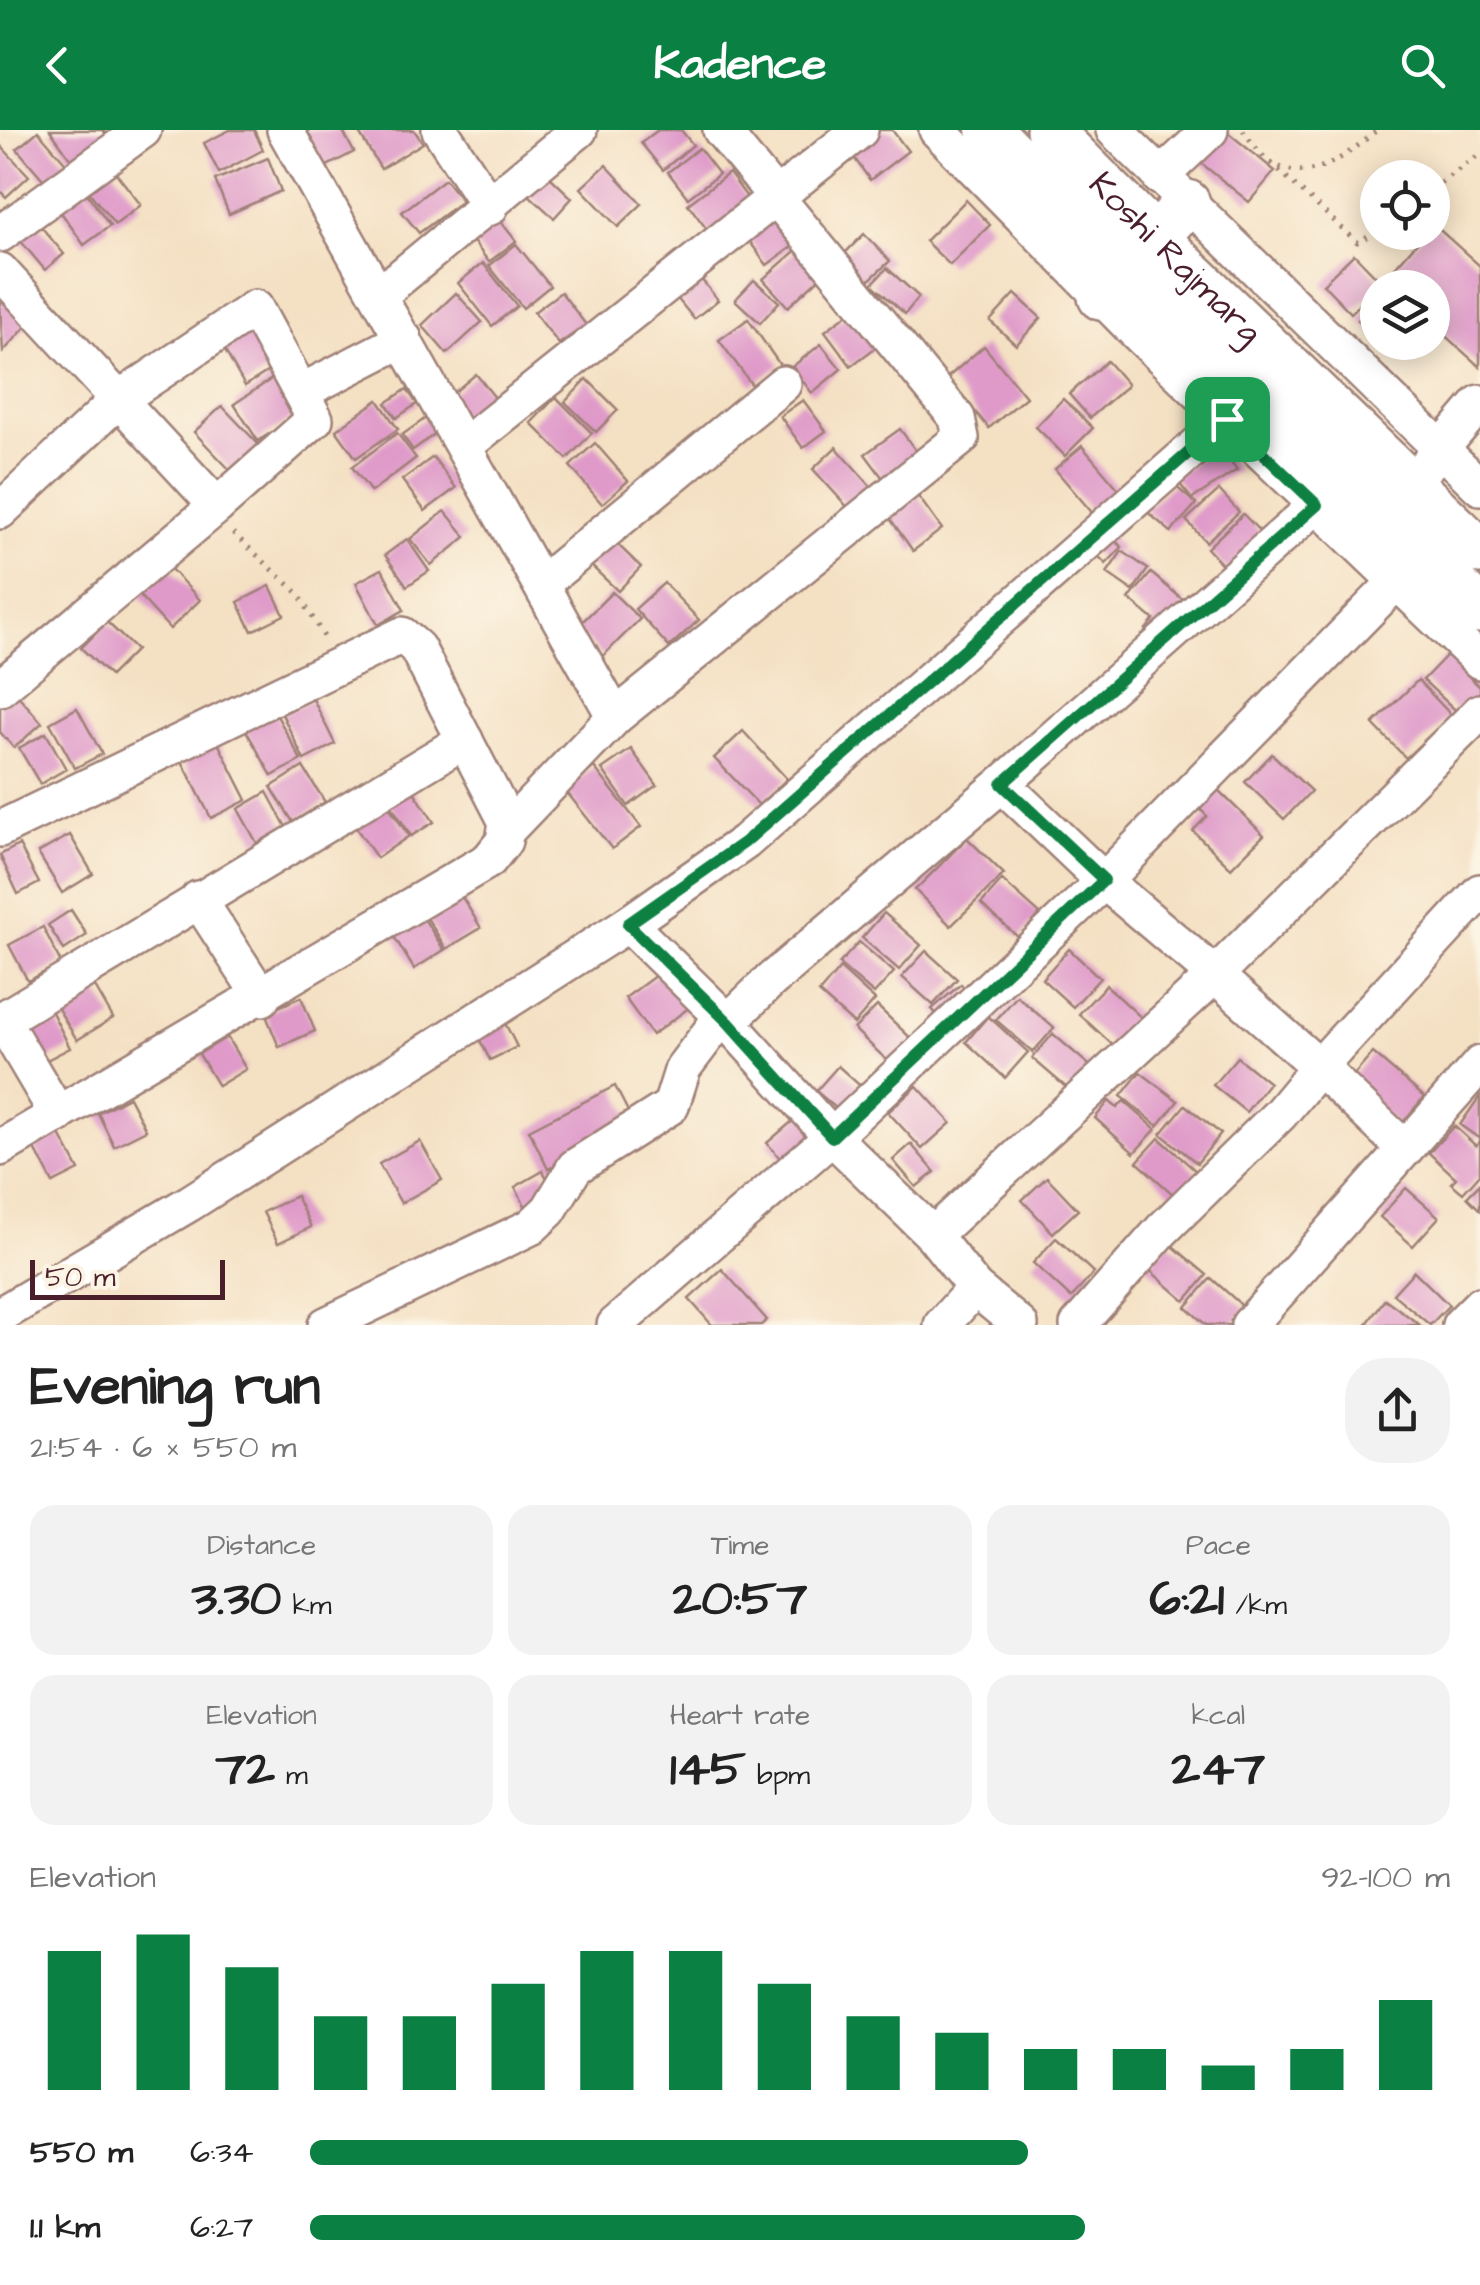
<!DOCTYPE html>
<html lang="en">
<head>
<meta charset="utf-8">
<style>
	body { margin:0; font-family:"Architects Daughter",sans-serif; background:#f2f2f2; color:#222; height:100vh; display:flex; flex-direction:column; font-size:38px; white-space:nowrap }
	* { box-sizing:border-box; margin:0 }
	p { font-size:32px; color:#767676 }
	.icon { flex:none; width:55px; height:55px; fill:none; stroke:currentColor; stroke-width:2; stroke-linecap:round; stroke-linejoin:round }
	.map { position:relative; height:1195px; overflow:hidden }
	.details { display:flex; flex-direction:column; background:#fff; flex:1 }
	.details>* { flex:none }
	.fabs { position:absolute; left:1360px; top:30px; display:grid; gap:20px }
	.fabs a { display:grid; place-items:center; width:90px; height:90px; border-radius:50%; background:#fff; box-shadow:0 5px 25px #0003; font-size:50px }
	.scale { position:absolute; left:30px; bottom:25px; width:195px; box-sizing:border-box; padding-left:10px; border:5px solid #4a1f2b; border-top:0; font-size:28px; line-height:35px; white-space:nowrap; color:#4a1f2b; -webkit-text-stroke:8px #fcf5e5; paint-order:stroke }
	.pin { position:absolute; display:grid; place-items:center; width:85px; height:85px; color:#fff; margin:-42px; border-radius:20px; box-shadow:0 5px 15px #0006 }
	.round { display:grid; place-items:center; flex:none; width:105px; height:105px; border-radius:40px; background:#f2f2f2 }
	.overview { display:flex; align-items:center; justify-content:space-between; height:170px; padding:0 30px }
	h1 { font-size:55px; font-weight:700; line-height:75px }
	.figures { display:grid; grid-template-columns:repeat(3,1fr); gap:15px; height:170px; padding:10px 30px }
	.figures div { display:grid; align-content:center; border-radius:25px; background:#f2f2f2; text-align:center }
	.figures b { font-size:50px; font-weight:700 }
	.figures small { font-size:28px; font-weight:400 }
	.figures p { font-size:28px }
	.chart { height:280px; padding:20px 30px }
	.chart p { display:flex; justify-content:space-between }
	.chart svg { width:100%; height:180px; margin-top:10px; stroke:#0b8043; stroke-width:6 }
	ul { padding:0 30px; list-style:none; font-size:32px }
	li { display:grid; grid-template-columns:160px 120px 1fr; align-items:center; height:75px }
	li i { height:25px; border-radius:12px; background:#0b8043 }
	header { display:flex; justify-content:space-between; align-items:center; height:130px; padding:0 30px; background:#0b8043; color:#fff; font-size:45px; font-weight:700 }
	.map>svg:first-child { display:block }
	.building { fill:#df9ac9 }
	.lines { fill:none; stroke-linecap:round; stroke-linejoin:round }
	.minor-casing { stroke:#9f8077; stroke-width:40 }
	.major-casing { stroke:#9f8077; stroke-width:50 }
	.path { stroke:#9f8077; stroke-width:5; stroke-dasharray:2.5 8; stroke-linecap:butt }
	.minor { stroke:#fff; stroke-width:35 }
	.major { stroke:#fff; stroke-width:45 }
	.route-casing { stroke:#fff; stroke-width:20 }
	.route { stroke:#0b8043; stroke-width:12 }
	.labels { text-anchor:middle; stroke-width:9; stroke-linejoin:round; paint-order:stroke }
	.street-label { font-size:35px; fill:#4a1f2b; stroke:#fcf5e5 }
</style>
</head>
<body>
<header><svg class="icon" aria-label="back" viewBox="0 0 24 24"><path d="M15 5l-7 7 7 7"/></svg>Kadence<svg class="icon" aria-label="search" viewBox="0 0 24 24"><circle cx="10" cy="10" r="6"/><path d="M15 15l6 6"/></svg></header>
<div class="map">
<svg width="1480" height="1195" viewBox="0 0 1480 1195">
	<rect width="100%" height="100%" fill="#fcf5e5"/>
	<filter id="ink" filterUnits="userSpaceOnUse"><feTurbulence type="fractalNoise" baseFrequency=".01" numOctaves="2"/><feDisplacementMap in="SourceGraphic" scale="20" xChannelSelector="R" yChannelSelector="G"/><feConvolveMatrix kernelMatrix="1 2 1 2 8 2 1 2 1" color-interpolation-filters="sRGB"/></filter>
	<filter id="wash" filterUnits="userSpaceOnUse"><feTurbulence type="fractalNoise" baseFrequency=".0048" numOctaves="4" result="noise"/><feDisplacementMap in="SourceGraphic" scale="40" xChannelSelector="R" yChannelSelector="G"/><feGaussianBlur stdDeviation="2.25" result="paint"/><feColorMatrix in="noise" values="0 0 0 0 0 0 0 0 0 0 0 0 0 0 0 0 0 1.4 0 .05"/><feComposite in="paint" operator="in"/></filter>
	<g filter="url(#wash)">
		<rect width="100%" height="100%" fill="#f4e0c3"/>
		<g id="blocks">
			<g class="building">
				<polygon points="50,0 103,0 107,6 73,32"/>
				<polygon points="230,0 254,0 263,20 219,43 204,13"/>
				<polygon points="307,0 342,0 354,22 321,39 302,2"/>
				<polygon points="363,0 414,0 423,13 381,39 359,3"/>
				<polygon points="658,0 681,0 693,15 663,40 641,13"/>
				<polygon points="880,0 892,0 908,21 870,50 850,22"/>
				<polygon points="1225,0 1275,41 1249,72 1196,29"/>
				<polygon points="38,1 69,37 48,55 17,19"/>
				<polygon points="0,15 29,46 6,67 0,61"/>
				<polygon points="699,18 719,44 688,68 668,42"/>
				<polygon points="268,28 281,61 229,84 215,50"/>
				<polygon points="606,35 642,74 618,97 581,58"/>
				<polygon points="112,38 141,75 115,95 86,58"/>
				<polygon points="729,43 752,74 711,105 688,74"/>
				<polygon points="548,45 572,68 554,88 529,65"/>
				<polygon points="445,49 462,71 419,103 402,82"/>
				<polygon points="84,59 110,96 84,115 58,78"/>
				<polygon points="966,70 990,95 950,135 925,111"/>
				<polygon points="495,84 516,111 489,132 468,105"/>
				<polygon points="779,84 800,111 767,135 747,108"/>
				<polygon points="38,93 64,124 45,140 19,109"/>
				<polygon points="1432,93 1480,136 1480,237 1432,194 1432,158 1388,158 1384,150 1426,102 1432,102"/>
				<polygon points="864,104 890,131 866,153 841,127"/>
				<polygon points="516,114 550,156 523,178 489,136"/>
				<polygon points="801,116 825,143 788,177 763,149"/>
				<polygon points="1354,124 1382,153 1351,183 1323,154"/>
				<polygon points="483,133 517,176 492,196 458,153"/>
				<polygon points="887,138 919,167 905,184 872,154"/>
				<polygon points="701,149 718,170 694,189 677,168"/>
				<polygon points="754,150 779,172 760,193 735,170"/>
				<polygon points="561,162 586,195 559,214 534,182"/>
				<polygon points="456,163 482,192 447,224 422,195"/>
				<polygon points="1015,164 1041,188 1016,215 990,191"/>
				<polygon points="6,168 32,190 3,222 0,175"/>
				<polygon points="1378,169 1378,208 1358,190"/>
				<polygon points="861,174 887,209 851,236 825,201"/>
				<polygon points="748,189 780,235 752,255 719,210"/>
				<polygon points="250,194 276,236 245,256 220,212"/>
				<polygon points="821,214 841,239 812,263 792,237"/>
				<polygon points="984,216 1026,267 989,298 947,248"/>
				<polygon points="1107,231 1128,255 1090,288 1069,264"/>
				<polygon points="476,244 496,269 467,294 446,269"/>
				<polygon points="276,246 301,283 258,311 234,274"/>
				<polygon points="587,249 618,280 596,302 565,272"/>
				<polygon points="407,259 417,274 396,288 386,273"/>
				<polygon points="556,267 592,303 567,329 531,293"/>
				<polygon points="1063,269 1093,298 1065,326 1036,297"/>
				<polygon points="378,270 398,299 356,328 336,300"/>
				<polygon points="803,270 826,301 803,318 780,286"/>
				<polygon points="222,276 260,316 232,342 194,302"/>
				<polygon points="426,288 436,303 413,320 402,305"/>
				<polygon points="900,299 919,325 885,351 865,324"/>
				<polygon points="397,303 416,328 371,362 352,337"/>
				<polygon points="595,313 628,351 602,374 570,336"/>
				<polygon points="1216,314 1237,340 1192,369 1174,347"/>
				<polygon points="1082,316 1122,363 1095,386 1055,339"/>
				<polygon points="836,317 875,361 852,382 813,339"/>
				<polygon points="433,327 456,358 425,381 402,350"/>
				<polygon points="1173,354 1196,374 1171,402 1145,380"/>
				<polygon points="1219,360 1239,382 1206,412 1186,390"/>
				<polygon points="918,366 942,399 913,421 889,387"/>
				<polygon points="445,381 466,407 431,435 410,409"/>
				<polygon points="1243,384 1265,407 1229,442 1207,418"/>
				<polygon points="1107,403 1122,417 1106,434 1091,419"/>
				<polygon points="611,408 641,437 618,461 588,433"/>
				<polygon points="407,409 429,441 407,456 385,425"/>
				<polygon points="1122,421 1148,439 1133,461 1107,443"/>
				<polygon points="169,437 200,470 170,499 139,465"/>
				<polygon points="382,439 404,480 378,495 356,453"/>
				<polygon points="1151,443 1187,473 1158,508 1146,499 1154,490 1129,469"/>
				<polygon points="664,453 699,490 669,517 635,479"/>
				<polygon points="270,456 284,485 252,501 238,472"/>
				<polygon points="612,462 640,489 603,526 575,499"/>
				<polygon points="107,492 136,520 110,546 81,518"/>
				<polygon points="1447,525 1480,557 1480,575 1466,590 1423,550"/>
				<polygon points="1418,550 1451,585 1406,628 1373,594"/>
				<polygon points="15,562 42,593 14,618 0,602 0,575"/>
				<polygon points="313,569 335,614 304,630 282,584"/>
				<polygon points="77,578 102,624 75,638 50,593"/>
				<polygon points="274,580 301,630 272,646 244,597"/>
				<polygon points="743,601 787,649 759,675 714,628"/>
				<polygon points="46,603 66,639 40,654 19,618"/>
				<polygon points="216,609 247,670 211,688 180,627"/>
				<polygon points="631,619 657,655 628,676 602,639"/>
				<polygon points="1272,624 1311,661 1284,689 1245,652"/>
				<polygon points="303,637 325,672 293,692 271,657"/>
				<polygon points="594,637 641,697 612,719 565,660"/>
				<polygon points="409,654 434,692 411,706 387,669"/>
				<polygon points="1216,658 1264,705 1231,738 1193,701 1207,686 1198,677"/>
				<polygon points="267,662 286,697 257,713 238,679"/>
				<polygon points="383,668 409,706 377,728 351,691"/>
				<polygon points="70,705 93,744 62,763 38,723"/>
				<polygon points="967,708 1004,744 951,796 915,760"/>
				<polygon points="19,715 39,753 18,764 0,725"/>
				<polygon points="1002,750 1040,784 1019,808 981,774"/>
				<polygon points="459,762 481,798 446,819 424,783"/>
				<polygon points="71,780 87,805 64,820 48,795"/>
				<polygon points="884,783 921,815 899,840 862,808"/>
				<polygon points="423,787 444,820 414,839 393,805"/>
				<polygon points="43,797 61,833 28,851 9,815"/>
				<polygon points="859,812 894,842 874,864 839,834"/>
				<polygon points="1069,819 1100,848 1073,877 1042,849"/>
				<polygon points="926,821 957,849 933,875 902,847"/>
				<polygon points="840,838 875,870 854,894 819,863"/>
				<polygon points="663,840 690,877 652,905 625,868"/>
				<polygon points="961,854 974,870 946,895 932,879"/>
				<polygon points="94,855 113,888 77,910 57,877"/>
				<polygon points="1106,855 1145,891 1118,920 1079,884"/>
				<polygon points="1017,866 1054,898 1033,922 996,890"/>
				<polygon points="301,867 315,901 279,917 265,883"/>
				<polygon points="877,876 917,914 895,938 854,899"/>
				<polygon points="50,878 70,918 35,936 15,896"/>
				<polygon points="988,886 1028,922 1005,948 966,912"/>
				<polygon points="504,891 517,917 490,930 477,904"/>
				<polygon points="1053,904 1096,941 1075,965 1032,928"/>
				<polygon points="227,907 246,939 218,956 199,924"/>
				<polygon points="1373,923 1424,967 1399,997 1348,952"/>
				<polygon points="1237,927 1269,953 1246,982 1213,955"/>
				<polygon points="838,936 866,961 845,986 816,961"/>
				<polygon points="1140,942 1178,971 1158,996 1121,966"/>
				<polygon points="615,956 635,995 548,1039 529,1000"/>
				<polygon points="917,956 951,993 922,1019 888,982"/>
				<polygon points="1480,966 1480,1009 1460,995"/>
				<polygon points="129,967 146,1000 114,1016 98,983"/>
				<polygon points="1109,971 1117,978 1124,971 1156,999 1134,1023 1095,988"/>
				<polygon points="1185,975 1221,1004 1197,1033 1161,1004"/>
				<polygon points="802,983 825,1009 790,1040 767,1013"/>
				<polygon points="1454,996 1476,1016 1480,1011 1480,1044 1463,1063 1451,1053 1456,1048 1429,1023"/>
				<polygon points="59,1003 79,1040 53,1053 34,1017"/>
				<polygon points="1159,1008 1197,1042 1175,1066 1137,1032"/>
				<polygon points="420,1011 442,1050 401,1073 379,1034"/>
				<polygon points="911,1014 935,1042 916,1057 893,1030"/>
				<polygon points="543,1041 556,1065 528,1081 515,1057"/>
				<polygon points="1047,1047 1078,1080 1053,1103 1022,1070"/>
				<polygon points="1480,1054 1480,1080 1467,1067"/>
				<polygon points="1406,1058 1439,1087 1413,1116 1380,1087"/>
				<polygon points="296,1066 311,1097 278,1113 263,1082"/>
				<polygon points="1056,1108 1094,1143 1071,1168 1033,1133"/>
				<polygon points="1168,1112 1207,1145 1185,1171 1146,1137"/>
				<polygon points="722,1139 767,1190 761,1195 712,1195 689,1169"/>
				<polygon points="1414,1141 1449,1175 1430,1195 1393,1164"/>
				<polygon points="1211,1148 1246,1179 1232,1195 1206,1195 1186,1177"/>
				<polygon points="1385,1169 1420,1195 1366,1195"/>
			</g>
		</g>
	</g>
	<g filter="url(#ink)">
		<use href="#blocks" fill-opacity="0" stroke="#9f8077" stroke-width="2.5"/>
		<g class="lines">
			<defs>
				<g id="minor">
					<polyline points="285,0 615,587"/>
					<polyline points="440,0 490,77"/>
					<polyline points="937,0 1135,201 1480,531"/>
					<polyline points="1114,0 1480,357"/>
					<polyline points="1160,47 1210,0"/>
					<polyline points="0,104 143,0"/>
					<polyline points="0,141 217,376 0,558"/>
					<polyline points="379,165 579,0"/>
					<polyline points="303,261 404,209"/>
					<polyline points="464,316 860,0"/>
					<polyline points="1428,334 1480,273"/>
					<polyline points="0,381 118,270 255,178 315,289 217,376"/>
					<polyline points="541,454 783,254"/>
					<polyline points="1002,654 1317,375"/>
					<polyline points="0,699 402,505 417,518 507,692 504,711 489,730 0,1018"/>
					<polyline points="506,701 615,587 961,308 957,288 721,0"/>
					<polyline points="198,769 262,868"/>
					<polyline points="628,794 728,892 832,1007 1104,751 1438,409"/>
					<polyline points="2,890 58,985"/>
					<polyline points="0,891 465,610"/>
					<polyline points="728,892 770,851 1002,654 1104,751 1215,845 933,1105"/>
					<polyline points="1405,1019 1480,934"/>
					<polyline points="0,1185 190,1073 628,794 745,712 1227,289"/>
					<polyline points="326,1195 531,1097 549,1080 575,1037 671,976 683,938 721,888"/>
					<polyline points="615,1195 832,1007 933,1105 975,1158 1020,1195"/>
					<polyline points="942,1195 975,1158"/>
					<polyline points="1078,1195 1162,1100 1280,984 1319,937 1215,845 1480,582"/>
					<polyline points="1249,1195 1405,1019 1319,937 1480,762"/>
					<polyline points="1460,1195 1480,1175"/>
				</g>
				<g id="major">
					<polyline points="989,0 1161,174 1480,480"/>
					<path id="s1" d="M1049,0L1191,143L1480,421"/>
					<polyline points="1101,167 1187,73"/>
				</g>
			</defs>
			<use href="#minor" class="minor-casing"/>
			<use href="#major" class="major-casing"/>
			<g class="path">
				<path d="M1243,0C1250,9 1259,24 1269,31C1308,58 1349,24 1377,0"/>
				<polyline points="1271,33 1357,112 1378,101"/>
				<polyline points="1432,59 1480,24"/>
				<polyline points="233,403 298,463 326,510"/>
			</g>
			<use href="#minor" class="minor"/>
			<use href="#major" class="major"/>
		</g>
	</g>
	<g class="lines" filter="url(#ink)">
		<defs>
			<polygon id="route" points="1227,289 1317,375 1002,654 1104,750 832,1007 728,892 628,794 745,712"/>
		</defs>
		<use href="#route" class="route-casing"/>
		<use href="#route" class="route"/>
	</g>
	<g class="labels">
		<g class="street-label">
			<text dy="12" stroke="none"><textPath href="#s1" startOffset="180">Koshi Rajmarg</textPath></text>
		</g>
	</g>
</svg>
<div class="fabs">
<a><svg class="icon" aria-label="locate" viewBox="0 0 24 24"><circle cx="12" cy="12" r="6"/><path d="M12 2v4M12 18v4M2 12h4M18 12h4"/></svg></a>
<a><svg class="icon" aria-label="layers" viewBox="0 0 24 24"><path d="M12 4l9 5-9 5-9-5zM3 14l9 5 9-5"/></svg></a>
</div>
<div class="scale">50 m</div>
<div class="pin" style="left:1227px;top:289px;background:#1e9e55"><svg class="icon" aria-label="arrive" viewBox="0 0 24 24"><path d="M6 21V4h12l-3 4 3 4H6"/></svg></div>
</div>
<section class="details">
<div class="overview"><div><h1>Evening run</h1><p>21:54 · 6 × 550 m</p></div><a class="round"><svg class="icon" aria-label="share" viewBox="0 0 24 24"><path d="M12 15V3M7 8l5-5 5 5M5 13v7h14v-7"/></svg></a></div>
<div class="figures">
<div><p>Distance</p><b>3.30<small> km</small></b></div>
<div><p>Time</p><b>20:57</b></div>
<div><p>Pace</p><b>6:21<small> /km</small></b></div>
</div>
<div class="figures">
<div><p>Elevation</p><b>72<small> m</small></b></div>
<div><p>Heart rate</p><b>145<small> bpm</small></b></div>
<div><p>kcal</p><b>247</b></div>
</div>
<div class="chart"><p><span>Elevation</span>92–100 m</p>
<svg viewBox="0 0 160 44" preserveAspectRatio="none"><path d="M5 44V10M15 44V6M25 44V14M35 44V26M45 44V26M55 44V18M65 44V10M75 44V10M85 44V18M95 44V26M105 44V30M115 44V34M125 44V34M135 44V38M145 44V34M155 44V22"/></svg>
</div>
<ul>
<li><b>550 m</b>6:34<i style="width:63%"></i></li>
<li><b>1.1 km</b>6:27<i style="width:68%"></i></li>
</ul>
</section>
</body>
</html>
